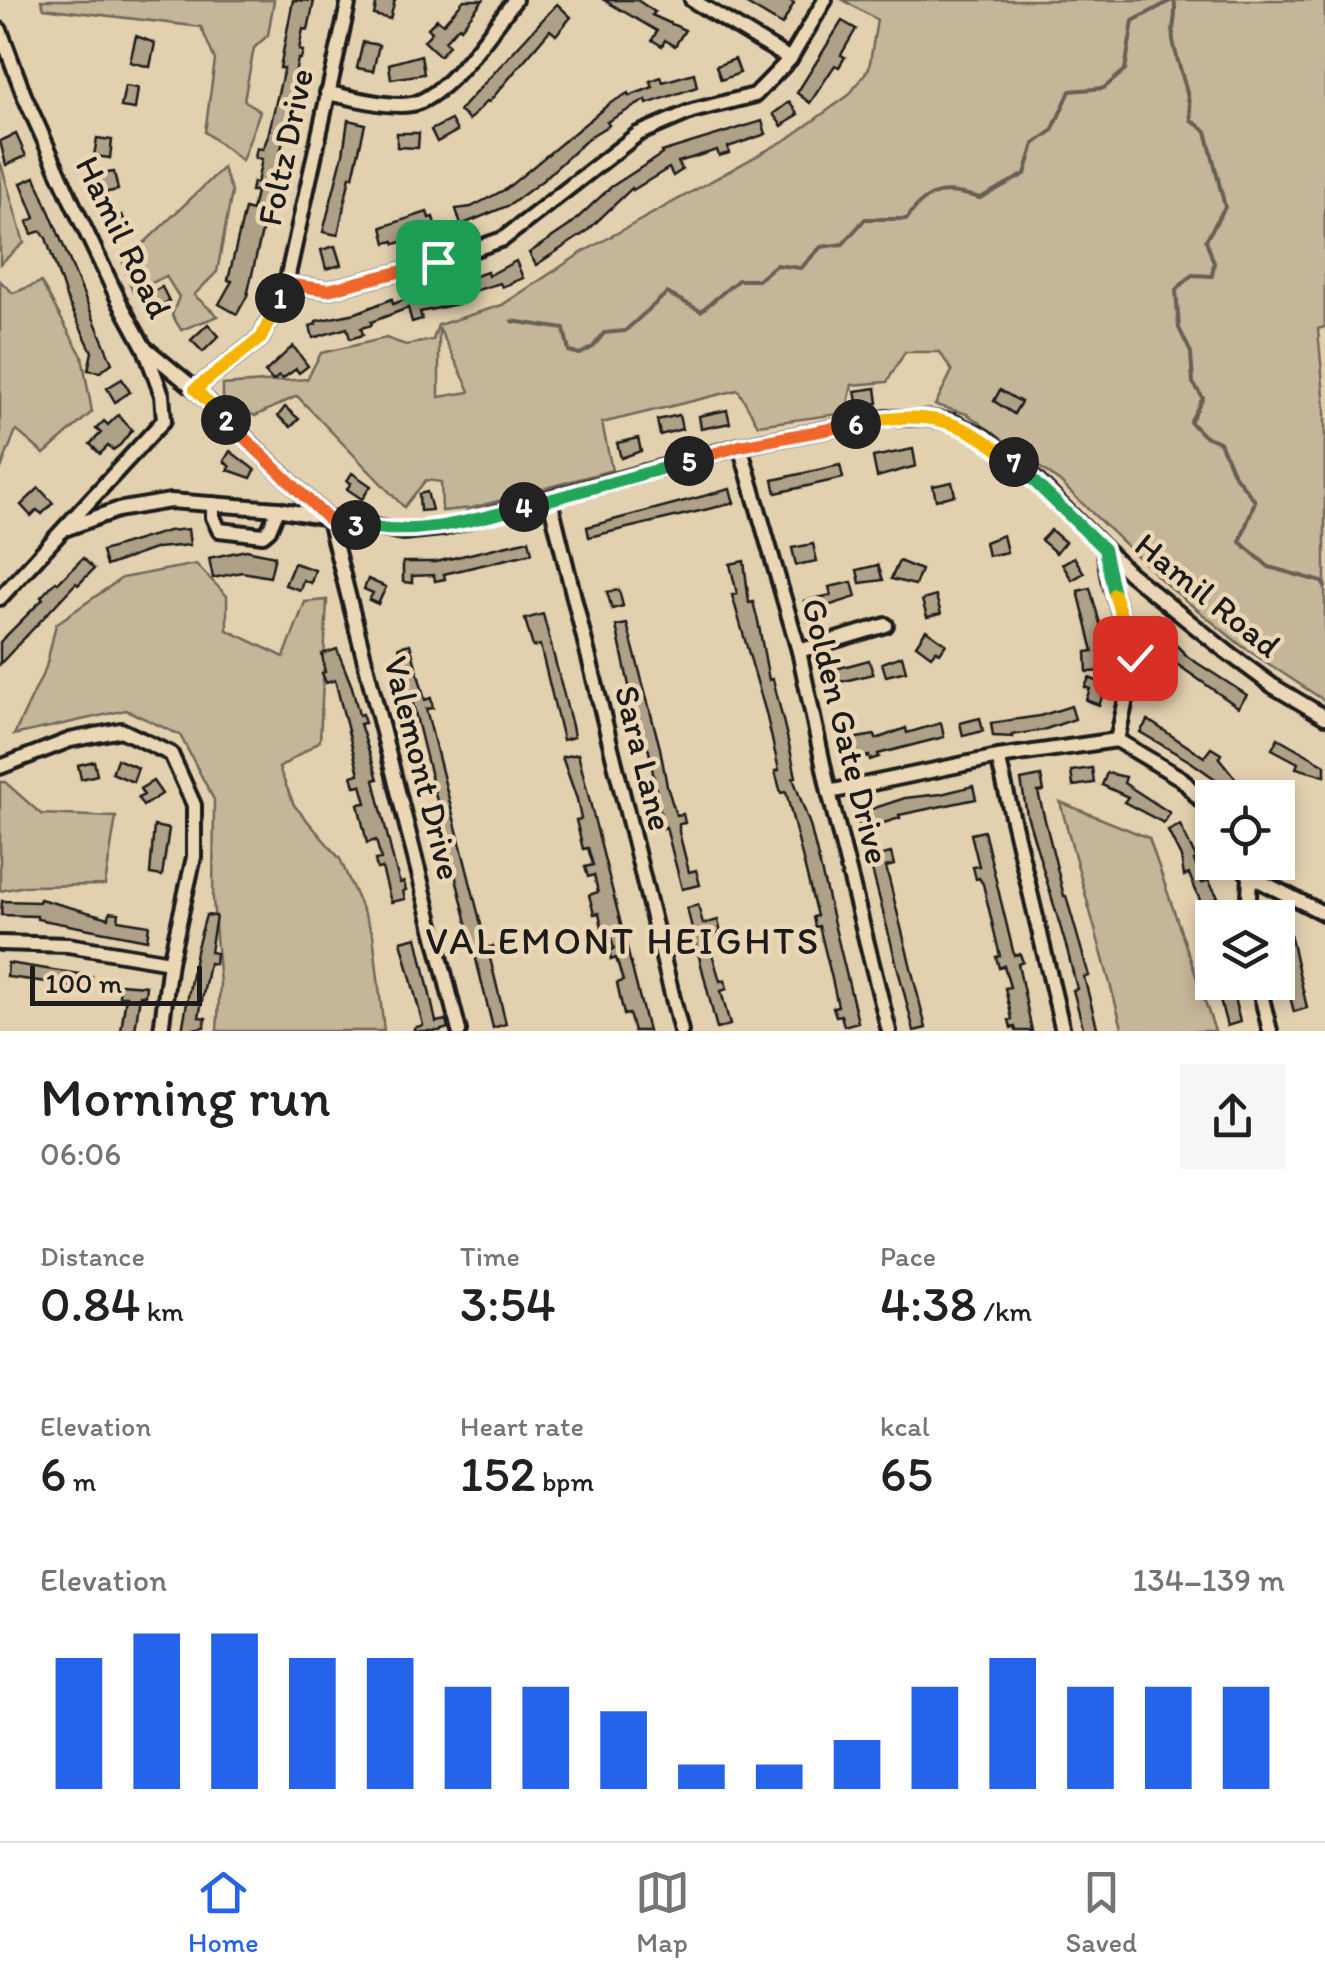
<!DOCTYPE html>
<html lang="en">
<head>
<meta charset="utf-8">
<style>
	body { margin:0; font-family:Itim,sans-serif; background:#f6f6f6; color:#202124; height:100vh; display:flex; flex-direction:column; font-size:38px; white-space:nowrap }
	* { box-sizing:border-box; margin:0 }
	p { font-size:32px; color:#757577 }
	.icon { flex:none; width:55px; height:55px; fill:none; stroke:currentColor; stroke-width:2; stroke-linecap:round; stroke-linejoin:round }
	.map { position:relative; height:1031px; overflow:hidden }
	.panel { display:flex; flex-direction:column; background:#fff; flex:1 }
	.panel>* { flex:none }
	.tools { position:absolute; left:1195px; top:780px; display:grid; gap:20px }
	.tools a { display:grid; place-items:center; width:100px; height:100px; border-radius:0px; background:#fff; box-shadow:0 5px 15px #0003; font-size:50px }
	.scale { position:absolute; left:30px; bottom:25px; width:172px; box-sizing:border-box; padding-left:10px; border:5px solid #1c1c1c; border-top:0; font-size:28px; line-height:35px; white-space:nowrap; color:#1c1c1c; -webkit-text-stroke:8px #ebd7b5; paint-order:stroke }
	.pin { position:absolute; display:grid; place-items:center; width:85px; height:85px; color:#fff; margin:-42px; border-radius:20px; box-shadow:0 5px 15px #0006 }
	.km { position:absolute; width:50px; height:50px; margin:-25px; border-radius:50%; background:#222; color:#fff; font-size:28px; line-height:50px; text-align:center }
	.round { display:grid; place-items:center; flex:none; width:105px; height:105px; border-radius:0px; background:#f6f6f6 }
	.head { display:flex; align-items:center; justify-content:space-between; height:170px; padding:0 40px }
	h1 { font-size:55px; font-weight:600; line-height:75px }
	.metrics { display:grid; grid-template-columns:repeat(3,1fr); gap:15px; height:170px; padding:10px 40px }
	.metrics div { display:grid; align-content:center }
	.metrics b { font-size:50px; font-weight:600 }
	.metrics small { font-size:28px; font-weight:400 }
	.metrics p { font-size:28px }
	.chart { height:280px; padding:20px 40px }
	.chart p { display:flex; justify-content:space-between }
	.chart svg { width:100%; height:180px; margin-top:10px; stroke:#2563eb; stroke-width:6 }
	.dock { display:flex; justify-content:space-around; align-items:center; height:140px; border-top:2px solid #e0e0e0; background:#fff; font-size:28px; color:#757577 }
	.dock a { display:grid; justify-items:center; gap:5px }
	.dock .current { color:#2563eb }
	.map>svg:first-child { display:block }
	.green { fill:#c5b599; stroke:#70685a; stroke-width:2.5; fill-rule:evenodd }
	.lines { fill:none; stroke-linecap:round; stroke-linejoin:round }
	.stream { stroke:#676054; stroke-width:4 }
	.building { fill:#afa188; stroke:#1c1c1c; stroke-width:2.5 }
	.minor-casing { stroke:#1c1c1c; stroke-width:20 }
	.minor { stroke:#ebd7b5; stroke-width:12 }
	.split-1-casing { stroke:#fff; stroke-width:20 }
	.split-2-casing { stroke:#fff; stroke-width:20 }
	.split-3-casing { stroke:#fff; stroke-width:20 }
	.split-4-casing { stroke:#fff; stroke-width:20 }
	.split-5-casing { stroke:#fff; stroke-width:20 }
	.split-6-casing { stroke:#fff; stroke-width:20 }
	.split-7-casing { stroke:#fff; stroke-width:20 }
	.split-8-casing { stroke:#fff; stroke-width:20 }
	.split-9-casing { stroke:#fff; stroke-width:20 }
	.split-1 { stroke:#f0652b; stroke-width:12 }
	.split-2 { stroke:#f5b400; stroke-width:12 }
	.split-3 { stroke:#f0652b; stroke-width:12 }
	.split-4 { stroke:#22a559; stroke-width:12 }
	.split-5 { stroke:#22a559; stroke-width:12 }
	.split-6 { stroke:#f0652b; stroke-width:12 }
	.split-7 { stroke:#f5b400; stroke-width:12 }
	.split-8 { stroke:#22a559; stroke-width:12 }
	.split-9 { stroke:#f5b400; stroke-width:12 }
	.labels { text-anchor:middle; stroke-width:9; stroke-linejoin:round; paint-order:stroke }
	.street-label { font-size:35px; fill:#1c1c1c; stroke:#ebd7b5 }
	.neighbourhood-label { font-size:38px; letter-spacing:2.5px; fill:#1c1c1c; stroke:#ebd7b5 }
</style>
</head>
<body>
<div class="map">
<svg width="1325" height="1031" viewBox="0 0 1325 1031">
	<rect width="100%" height="100%" fill="#e3d0af"/>
	<filter id="ink" filterUnits="userSpaceOnUse"><feTurbulence type="fractalNoise" baseFrequency=".01" numOctaves="2"/><feDisplacementMap in="SourceGraphic" scale="20" xChannelSelector="R" yChannelSelector="G"/><feConvolveMatrix kernelMatrix="1 2 1 2 8 2 1 2 1" color-interpolation-filters="sRGB"/></filter>
	<g filter="url(#ink)">
		<g class="green">
			<polygon points="41,0 274,0 268,35 254,48 244,100 260,111 242,161 205,132 215,60 201,27 44,8"/>
			<path d="M843,0H1325V327L1318,329L1325,407V701L1243,647L1168,586L1060,482L967,414L935,405L952,371L940,352H905L887,382L852,385L846,413L758,425L738,390L602,423L612,470L472,508L442,511L441,482L426,480L404,507L297,396L255,416L223,401V385L307,379L321,353L386,338L406,345L433,340L438,325L502,305L583,252L789,138L849,95L869,68L877,20ZM439,328L470,391L469,392L439,397Z"/>
			<polygon points="1,164 24,243 0,264 0,165"/>
			<polygon points="223,168 232,192 217,272 194,295 218,316 181,330 172,315 179,297 166,276 133,292 123,263"/>
			<polygon points="0,281 13,293 41,282 82,356 92,412 44,454 16,430 0,471"/>
			<polygon points="196,564 227,596 227,630 284,657 305,602 327,600 320,741 279,768 294,805 340,859 373,934 384,1031 217,1031 220,984 213,900 214,800 180,735 126,710 14,735 46,667 56,624 122,578"/>
			<polygon points="0,782 5,782 41,814 116,817 105,885 25,886 0,891"/>
			<polygon points="1060,802 1149,838 1215,1031 1123,1031"/>
		</g>
		<g class="lines">
			<g class="stream">
				<path d="M1174,0C1178,14 1171,27 1173,40C1178,68 1190,92 1191,120L1206,131L1225,207L1206,240L1214,263L1212,276L1192,275L1176,290L1179,328L1191,353L1193,383L1203,398L1190,422L1204,436L1220,442L1233,473L1255,501L1240,542L1269,567L1322,582L1325,587"/>
				<path d="M512,321L564,329L569,351L580,354L593,347L604,333L625,331L667,293L701,311L738,280H758L776,265L801,268L821,247L843,244L865,219H907C927,188 946,188 980,198L1025,174L1034,144L1052,131L1070,91L1104,88L1125,70L1133,21L1172,0"/>
			</g>
		</g>
		<g class="building">
			<polygon points="293,0 314,1 308,30 303,29 299,50 303,51 301,59 298,59 294,79 297,80 247,296 237,314 219,304 232,281 228,280 245,209 252,211 256,191 251,191 253,182 257,183 262,159 255,158 257,148 263,149 268,136 284,68 280,68"/>
			<polygon points="377,0 395,0 390,19 374,15"/>
			<polygon points="464,0 483,0 461,28 459,26 445,41 449,45 440,56 424,41 432,32 428,28 437,19 443,24"/>
			<polygon points="604,0 637,0 655,12 652,15 685,30 675,46 665,40 662,46 652,40 657,31"/>
			<polygon points="740,0 789,0 794,3 782,25"/>
			<polygon points="557,4 571,17 556,35 550,30 489,102 487,101 469,120 459,111"/>
			<polygon points="842,21 856,29 841,55 845,57 839,67 835,65 810,103 797,93"/>
			<polygon points="136,36 155,43 150,67 130,62"/>
			<polygon points="363,42 379,45 373,71 357,68"/>
			<polygon points="421,55 424,74 391,79 389,64"/>
			<polygon points="735,59 740,73 721,80 716,66"/>
			<polygon points="694,73 697,87 647,104 646,100 607,122 609,125 591,136 543,180 510,205 461,225 456,209 471,207 506,189 609,104 628,93 629,96 653,87 650,81 661,77 663,82"/>
			<polygon points="125,86 138,88 135,109 121,107"/>
			<polygon points="789,102 798,114 782,126 773,114"/>
			<polygon points="348,120 365,124 353,177 350,176 338,235 323,232 343,154"/>
			<polygon points="451,120 457,131 437,142 431,130"/>
			<polygon points="762,121 766,134 728,147 729,153 719,156 717,150 678,162 682,170 673,176 669,168 633,190 632,188 586,232 536,265 529,253 569,226 611,187 662,154 661,152"/>
			<polygon points="397,133 419,133 418,148 397,147"/>
			<polygon points="16,134 26,156 6,165 0,141"/>
			<polygon points="97,138 112,140 110,158 94,156"/>
			<polygon points="114,172 118,190 103,193 101,174"/>
			<polygon points="35,177 112,363 100,372 88,370 92,352 66,297 46,238 41,231 32,234 27,222 35,218 21,183"/>
			<polygon points="427,212 429,218 433,217 437,232 395,244 394,241 386,243 382,227"/>
			<polygon points="122,215 130,233 116,240 108,221"/>
			<polygon points="335,246 341,265 326,269 321,250"/>
			<polygon points="516,261 523,278 502,287 500,283 474,291 470,278 487,272 488,276"/>
			<polygon points="162,287 169,301 157,307 150,293"/>
			<polygon points="458,289 462,303 420,312 422,319 412,322 408,308 371,322 372,325 361,328 363,335 350,339 347,328 313,338 310,326 316,324 316,321 356,313 392,299 393,304 426,292 427,297"/>
			<polygon points="208,324 219,336 203,352 191,340"/>
			<polygon points="293,346 308,366 299,373 296,369 282,379 279,376 273,381 265,372"/>
			<polygon points="122,379 130,392 115,402 107,388"/>
			<polygon points="876,388 878,403 858,407 855,391"/>
			<polygon points="1000,390 1021,402 1014,414 994,401"/>
			<polygon points="285,407 299,419 291,427 278,416"/>
			<polygon points="727,410 730,423 701,429 699,416"/>
			<polygon points="118,415 132,430 120,445 113,450 108,446 100,454 90,444 101,433 96,429 104,421 108,425"/>
			<polygon points="679,415 682,429 660,435 657,420"/>
			<polygon points="638,438 641,451 621,458 617,443"/>
			<polygon points="913,449 916,466 877,477 873,457"/>
			<polygon points="230,451 255,470 251,478 228,470 230,467 224,461"/>
			<polygon points="840,465 843,478 776,493 773,480"/>
			<polygon points="352,473 371,486 362,499 347,489 351,483 347,481"/>
			<polygon points="952,482 955,495 936,500 933,486"/>
			<polygon points="39,488 53,503 42,514 37,510 31,516 21,505"/>
			<polygon points="730,489 734,503 589,537 587,527"/>
			<polygon points="427,492 432,510 420,511 419,494"/>
			<polygon points="188,529 190,545 157,548 106,566 102,551 168,531"/>
			<polygon points="1051,530 1065,542 1056,553 1041,540"/>
			<polygon points="1003,535 1007,552 988,556 985,542"/>
			<polygon points="529,540 532,553 444,574 445,579 435,581 434,575 412,576 412,583 403,582 403,562 436,562"/>
			<polygon points="813,544 817,561 796,565 792,548"/>
			<polygon points="246,550 275,556 270,577 242,572 213,578 209,558"/>
			<polygon points="1074,557 1084,573 1072,580 1062,564"/>
			<polygon points="83,558 94,569 78,585 76,583 0,664 0,642 43,599 41,597 56,581 58,583"/>
			<polygon points="744,561 749,603 753,602 758,621 769,680 773,679 790,749 796,777 793,778 810,825 858,1022 844,1026 841,1015 836,1016 833,1007 838,1006 832,979 819,926 815,927 813,917 817,916 786,792 781,793 775,771 779,770 766,713 732,595 737,594 730,564"/>
			<polygon points="899,561 921,570 915,585 891,579"/>
			<polygon points="294,563 315,570 311,583 303,580 300,590 285,585"/>
			<polygon points="878,565 883,580 860,583 857,570"/>
			<polygon points="368,579 386,587 378,604 369,600 373,593 364,589"/>
			<polygon points="852,582 856,597 821,608 823,618 808,621 804,601 831,595 829,587"/>
			<polygon points="1090,588 1104,638 1109,671 1087,672 1086,652 1093,651 1078,591"/>
			<polygon points="619,590 623,606 612,609 607,592"/>
			<polygon points="936,596 941,614 927,617 922,600"/>
			<polygon points="543,614 572,726 574,737 563,740 540,645 533,647 525,619"/>
			<polygon points="627,624 660,748 667,786 676,815 683,814 685,823 679,824 679,832 689,872 696,870 700,885 682,889 668,835 666,827 663,828 649,751 638,727 616,626"/>
			<polygon points="926,630 946,644 940,653 936,650 931,656 916,645"/>
			<polygon points="1165,634 1188,657 1247,695 1238,707 1158,651 1161,647 1157,644"/>
			<polygon points="410,644 425,700 431,698 433,708 426,709 487,948 493,946 496,956 490,958 506,1024 493,1028 399,647"/>
			<polygon points="337,649 352,687 359,715 362,714 365,723 360,724 378,779 374,780 394,863 400,883 404,882 406,890 403,891 405,899 391,902 382,868 377,869 375,860 381,859 376,840 367,843 358,804 366,803 361,785 355,786 352,776 359,774 335,680 326,683 322,673 325,672 322,654"/>
			<polygon points="902,656 906,671 886,676 882,663"/>
			<polygon points="869,660 873,674 840,682 842,691 827,695 821,673"/>
			<polygon points="1089,678 1107,685 1099,705 1086,700 1090,689 1085,687"/>
			<polygon points="1071,706 1075,719 1043,730 1012,735 1013,737 993,736 991,723 1040,716"/>
			<polygon points="980,718 983,731 963,736 960,723"/>
			<polygon points="1148,720 1204,757 1211,748 1221,754 1219,758 1240,784 1229,793 1221,783 1191,762 1140,732"/>
			<polygon points="941,723 944,737 878,754 879,757 870,760 869,756 846,761 839,741 875,735 876,739 906,728 907,733"/>
			<polygon points="1278,738 1325,765 1325,776 1296,768 1298,763 1272,749"/>
			<polygon points="578,754 592,810 648,1031 634,1031 629,1014 624,1015 617,983 623,981 616,958 611,960 609,950 614,949 608,926 602,927 599,913 594,914 589,895 598,892 594,875 588,877 585,867 593,865 588,848 583,849 576,820 581,819 577,799 562,757"/>
			<polygon points="117,759 138,768 133,782 112,773"/>
			<polygon points="94,761 97,775 81,779 78,765"/>
			<polygon points="1092,768 1094,783 1073,786 1071,771"/>
			<polygon points="1107,773 1126,777 1124,783 1170,813 1164,823 1124,802 1128,797 1102,785"/>
			<polygon points="1041,776 1044,791 1038,792 1064,896 1066,896 1089,976 1084,977 1098,1031 1084,1031 1073,990 1077,989 1067,949 1027,815 1021,780"/>
			<polygon points="153,781 162,794 143,806 138,798 144,795 140,789"/>
			<polygon points="973,786 976,799 899,815 900,818 877,825 878,832 862,836 856,814 905,798 941,794"/>
			<polygon points="1180,825 1197,860 1194,860 1202,883 1208,880 1218,897 1202,905 1189,874 1184,876 1181,857 1168,831"/>
			<polygon points="154,826 169,829 162,876 150,874"/>
			<polygon points="984,831 1014,955 1020,954 1023,962 1018,964 1032,1031 1016,1031 1015,1027 1011,1028 1009,1020 1012,1019 1005,988 1010,987 1004,966 999,968 996,957 1000,956 983,884 979,878 976,879 973,867 979,866 971,834"/>
			<polygon points="891,853 894,865 886,867 926,1028 914,1031 869,858"/>
			<polygon points="40,899 109,918 110,912 119,913 118,920 149,925 147,940 37,919 37,916 1,915 2,901 39,902"/>
			<polygon points="698,905 703,924 718,920 721,933 707,936 720,981 725,980 727,989 721,991 730,1025 717,1029 687,908"/>
			<polygon points="1212,913 1212,953 1210,954 1198,917"/>
			<polygon points="206,915 216,916 210,952 216,953 215,964 209,963 199,1017 206,1018 204,1027 182,1031 196,951"/>
			<polygon points="1288,925 1307,1008 1294,1012 1278,952 1278,928"/>
			<polygon points="417,937 436,1022 446,1020 448,1028 439,1031 414,1031 414,1028 423,1025 401,941"/>
			<polygon points="8,963 92,976 88,995 78,993 79,989 55,983 7,977"/>
			<polygon points="1215,982 1230,982 1240,1022 1227,1026"/>
			<polygon points="120,984 146,986 145,996 140,995 135,1031 121,1031 126,996 119,996"/>
		</g>
		<g class="lines">
			<defs>
				<g id="minor">
					<polyline points="692,0 790,59"/>
					<polyline points="0,30 24,95 71,200 120,303 144,347 195,389 329,520 459,1031"/>
					<path d="M327,93C350,97 398,111 419,102C455,87 491,30 515,0"/>
					<polyline points="286,284 328,290 438,262 503,239 638,134 692,111 755,95 790,59 825,0"/>
					<polyline points="195,389 261,338 286,284 349,0"/>
					<polyline points="740,446 799,651 829,792 889,1031"/>
					<polyline points="550,500 681,1031"/>
					<polyline points="213,504 213,517 219,530 263,535 269,530 278,509"/>
					<polyline points="67,528 117,510 170,501 278,509 403,532 442,528 740,446 886,418 925,418 953,422 984,437 1035,479 1129,573 1227,652 1273,686 1325,717"/>
					<polyline points="1104,549 1109,579 1135,659 1117,740"/>
					<polyline points="0,598 164,420 162,395 145,349"/>
					<polyline points="799,651 886,625"/>
					<polyline points="998,757 1063,1031"/>
					<polyline points="0,767 70,740 121,730 171,754 194,805 194,857 170,962 161,1031"/>
					<polyline points="829,792 998,757 1117,740 1182,779 1206,806 1212,820"/>
					<polyline points="1238,862 1250,876 1325,914"/>
					<polyline points="1248,918 1250,876"/>
					<polyline points="0,943 68,945 170,962"/>
					<polyline points="1258,982 1270,1031"/>
				</g>
			</defs>
			<use href="#minor" class="minor-casing"/>
			<use href="#minor" class="minor"/>
		</g>
	</g>
	<g class="lines" filter="url(#ink)">
		<defs>
			<polyline id="split-1" points="280,298 286,284 328,290 438,262"/>
			<polyline id="split-2" points="226,420 195,389 261,338 280,298"/>
			<polyline id="split-3" points="226,420 329,520 356,525"/>
			<path id="split-4" d="M356,525C415,537 467,522 524,507"/>
			<polyline id="split-5" points="524,507 689,461"/>
			<polyline id="split-6" points="689,461 740,446 856,424"/>
			<path id="split-7" d="M856,424C927,410 959,417 1014,462"/>
			<polyline id="split-8" points="1014,462 1104,549 1114,594"/>
			<polyline id="split-9" points="1114,594 1135,658"/>
		</defs>
		<use href="#split-1" class="split-1-casing"/>
		<use href="#split-2" class="split-2-casing"/>
		<use href="#split-3" class="split-3-casing"/>
		<use href="#split-4" class="split-4-casing"/>
		<use href="#split-5" class="split-5-casing"/>
		<use href="#split-6" class="split-6-casing"/>
		<use href="#split-7" class="split-7-casing"/>
		<use href="#split-8" class="split-8-casing"/>
		<use href="#split-9" class="split-9-casing"/>
		<use href="#split-1" class="split-1"/>
		<use href="#split-2" class="split-2"/>
		<use href="#split-3" class="split-3"/>
		<use href="#split-4" class="split-4"/>
		<use href="#split-5" class="split-5"/>
		<use href="#split-6" class="split-6"/>
		<use href="#split-7" class="split-7"/>
		<use href="#split-8" class="split-8"/>
		<use href="#split-9" class="split-9"/>
	</g>
	<g class="labels">
		<g class="street-label">
			<text transform="translate(285 147) rotate(-78)" y="12">Foltz Drive</text>
			<text transform="translate(124 237) rotate(64)" y="12">Hamil Road</text>
			<text transform="translate(1208 595) rotate(39)" y="12">Hamil Road</text>
			<text transform="translate(846 731) rotate(76)" y="12">Golden Gate Drive</text>
			<text transform="translate(644 758) rotate(76)" y="12">Sara Lane</text>
			<text transform="translate(423 768) rotate(76)" y="12">Valemont Drive</text>
		</g>
		<g class="neighbourhood-label">
			<text x="623" y="954">VALEMONT HEIGHTS</text>
		</g>
	</g>
</svg>
<div class="tools">
<a><svg class="icon" aria-label="locate" viewBox="0 0 24 24"><circle cx="12" cy="12" r="6"/><path d="M12 2v4M12 18v4M2 12h4M18 12h4"/></svg></a>
<a><svg class="icon" aria-label="layers" viewBox="0 0 24 24"><path d="M12 4l9 5-9 5-9-5zM3 14l9 5 9-5"/></svg></a>
</div>
<div class="scale">100 m</div>
<div class="pin" style="left:438px;top:262px;background:#1e9e55"><svg class="icon" aria-label="arrive" viewBox="0 0 24 24"><path d="M6 21V4h12l-3 4 3 4H6"/></svg></div>
<div class="pin" style="left:1135px;top:658px;background:#d93025"><svg class="icon" aria-label="check" viewBox="0 0 24 24"><path d="M5 12l5 5 9-10"/></svg></div>
<b class="km" style="left:280px;top:298px">1</b>
<b class="km" style="left:226px;top:420px">2</b>
<b class="km" style="left:356px;top:525px">3</b>
<b class="km" style="left:524px;top:507px">4</b>
<b class="km" style="left:689px;top:461px">5</b>
<b class="km" style="left:856px;top:424px">6</b>
<b class="km" style="left:1014px;top:462px">7</b>
</div>
<section class="panel">
<div class="head"><div><h1>Morning run</h1><p>06:06</p></div><a class="round"><svg class="icon" aria-label="share" viewBox="0 0 24 24"><path d="M12 15V3M7 8l5-5 5 5M5 13v7h14v-7"/></svg></a></div>
<div class="metrics">
<div><p>Distance</p><b>0.84<small> km</small></b></div>
<div><p>Time</p><b>3:54</b></div>
<div><p>Pace</p><b>4:38<small> /km</small></b></div>
</div>
<div class="metrics">
<div><p>Elevation</p><b>6<small> m</small></b></div>
<div><p>Heart rate</p><b>152<small> bpm</small></b></div>
<div><p>kcal</p><b>65</b></div>
</div>
<div class="chart"><p><span>Elevation</span>134–139 m</p>
<svg viewBox="0 0 160 44" preserveAspectRatio="none"><path d="M5 44V12M15 44V6M25 44V6M35 44V12M45 44V12M55 44V19M65 44V19M75 44V25M85 44V38M95 44V38M105 44V32M115 44V19M125 44V12M135 44V19M145 44V19M155 44V19"/></svg>
</div>
</section>
<nav class="dock">
<a class="current"><svg class="icon" aria-label="home" viewBox="0 0 24 24"><path d="M3 11l9-7 9 7M6 9v11h12V9"/></svg>Home</a>
<a><svg class="icon" aria-label="map" viewBox="0 0 24 24"><path d="M3 6l6-2 6 2 6-2v14l-6 2-6-2-6 2zM9 4v14M15 6v14"/></svg>Map</a>
<a><svg class="icon" aria-label="saved" viewBox="0 0 24 24"><path d="M7 4h10v16l-5-4-5 4z"/></svg>Saved</a>
</nav>
</body>
</html>
